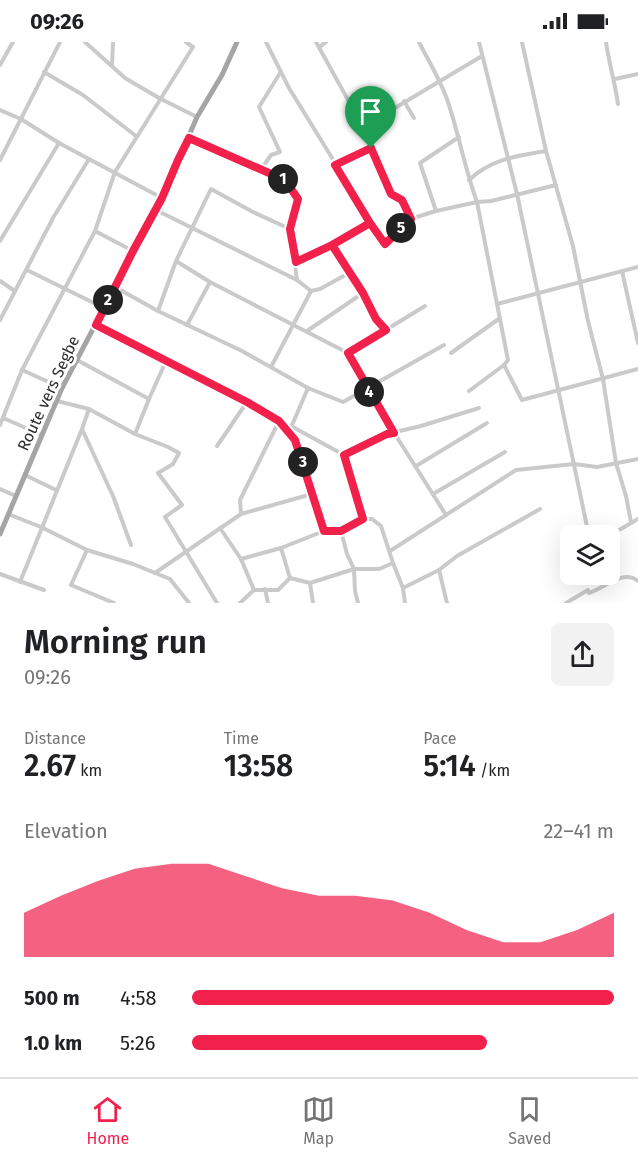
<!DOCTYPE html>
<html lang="en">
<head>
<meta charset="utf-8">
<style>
	body { margin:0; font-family:"Fira Sans",sans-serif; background:#f2f2f2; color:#202124; height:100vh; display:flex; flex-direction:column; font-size:22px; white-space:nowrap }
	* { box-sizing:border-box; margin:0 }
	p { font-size:20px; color:#757577 }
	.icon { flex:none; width:33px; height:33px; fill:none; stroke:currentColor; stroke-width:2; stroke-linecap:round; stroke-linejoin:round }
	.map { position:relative; height:561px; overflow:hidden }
	.sheet { display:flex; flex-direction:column; background:#fff; flex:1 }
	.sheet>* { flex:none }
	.tools { position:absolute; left:560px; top:483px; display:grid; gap:12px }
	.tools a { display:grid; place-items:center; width:60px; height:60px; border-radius:9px; background:#fff; box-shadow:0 6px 24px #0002; font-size:30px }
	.pin { position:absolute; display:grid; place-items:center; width:51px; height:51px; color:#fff; margin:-62px -26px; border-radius:50% 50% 50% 0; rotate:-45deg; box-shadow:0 0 6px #0007 }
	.pin .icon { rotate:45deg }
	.km { position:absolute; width:30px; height:30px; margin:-15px; border-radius:50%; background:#222; color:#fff; font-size:16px; line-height:30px; text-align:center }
	.round { display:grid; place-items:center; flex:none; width:63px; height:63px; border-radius:9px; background:#f2f2f2 }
	.head { display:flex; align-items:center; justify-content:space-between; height:102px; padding:0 24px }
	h1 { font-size:33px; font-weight:600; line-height:45px }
	.stats { display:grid; grid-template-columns:repeat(3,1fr); gap:9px; height:102px; padding:6px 24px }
	.stats div { display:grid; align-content:center }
	.stats b { font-size:30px; font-weight:600 }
	.stats small { font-size:16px; font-weight:400 }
	.stats p { font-size:16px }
	.chart { height:168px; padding:12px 24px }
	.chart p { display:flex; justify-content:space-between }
	.chart svg { width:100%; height:108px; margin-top:6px; fill:#f2214c; opacity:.7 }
	ul { padding:0 24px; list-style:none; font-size:20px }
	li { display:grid; grid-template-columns:96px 72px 1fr; align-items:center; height:45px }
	li i { height:15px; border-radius:8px; background:#f2214c }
	.status { display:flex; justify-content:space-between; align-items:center; height:42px; padding:0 30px; background:#fff; direction:ltr }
	.status svg { height:16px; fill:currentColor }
	.tabs { display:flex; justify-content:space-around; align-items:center; height:84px; border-top:2px solid #e0e0e0; background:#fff; font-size:16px; color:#757577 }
	.tabs a { display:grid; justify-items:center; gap:3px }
	.tabs .selected { color:#f2214c }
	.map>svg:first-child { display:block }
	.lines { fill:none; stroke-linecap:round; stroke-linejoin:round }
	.minor { stroke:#cacaca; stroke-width:4 }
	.major { stroke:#a5a5a5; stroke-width:5 }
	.route-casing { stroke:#fff; stroke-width:12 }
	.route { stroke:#f2214c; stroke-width:8 }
	.labels { text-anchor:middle; stroke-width:6; stroke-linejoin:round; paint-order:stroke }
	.street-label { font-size:16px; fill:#2d2d2d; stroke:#fff }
</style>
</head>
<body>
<div class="status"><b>09:26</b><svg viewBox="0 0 49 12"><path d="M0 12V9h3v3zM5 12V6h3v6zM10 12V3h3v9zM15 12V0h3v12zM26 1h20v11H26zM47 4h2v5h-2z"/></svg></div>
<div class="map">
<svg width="638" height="561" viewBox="0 0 638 561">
	<rect width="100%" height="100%" fill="#fff"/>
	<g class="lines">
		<g class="minor">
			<polyline points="85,0 125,36 159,56 197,75"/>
			<polyline points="266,0 289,46 385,202 410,177 436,169 477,160 491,159 556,143"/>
			<polyline points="316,0 363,85 391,152 402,158 410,177"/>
			<path d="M419,0C429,20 441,39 448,60C459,93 465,127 477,160L508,318L504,323L469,349"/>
			<polyline points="479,0 517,152 589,494"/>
			<polyline points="522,0 546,109 573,204 588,279 603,337 616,421 626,454 631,480"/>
			<path d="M606,0C609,21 615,41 618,62"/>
			<polyline points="319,5 326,0"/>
			<polyline points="0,23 13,0"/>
			<polyline points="112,23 113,0"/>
			<polyline points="44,30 83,53 136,94"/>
			<polyline points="280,31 259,65 280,110 271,113 262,126 285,138 299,157 290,187"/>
			<polyline points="615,37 638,32"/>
			<polyline points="404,59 414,76"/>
			<polyline points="0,68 21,77 59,101 162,156"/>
			<polyline points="363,85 482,14"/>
			<polyline points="189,97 235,118 262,126"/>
			<polyline points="0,118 60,0"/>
			<polyline points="335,123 371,106"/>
			<path d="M469,138C491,117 517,114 546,109"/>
			<polyline points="156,168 297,238 311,249"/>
			<polyline points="436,169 420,121 459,95"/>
			<polyline points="95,189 133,209"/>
			<polyline points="0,199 59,101"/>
			<polyline points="332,203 349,231"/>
			<polyline points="176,219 210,240 348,311 381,370 446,473"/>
			<polyline points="296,220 332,203 370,181"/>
			<polyline points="27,228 104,266"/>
			<polyline points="622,229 638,301"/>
			<polyline points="0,239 15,249"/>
			<polyline points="115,245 158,269 242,309 308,346 343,360 444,303"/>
			<polyline points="497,262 638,225"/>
			<polyline points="158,269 176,219 211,147 253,170 290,187 297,238"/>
			<polyline points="0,278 53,176 89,117"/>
			<polyline points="96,283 279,379"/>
			<polyline points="187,283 210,240"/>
			<polyline points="307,289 363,251"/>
			<polyline points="348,311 425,264"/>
			<polyline points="451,311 500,276"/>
			<polyline points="77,318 149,357 135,392"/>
			<polyline points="504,323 522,358 638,327"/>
			<path d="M271,325L311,249L320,247L349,231C362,250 371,271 386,288"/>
			<polyline points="22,328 62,346"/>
			<path d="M308,346L289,390C306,414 315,460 324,489"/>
			<polyline points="149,357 166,319"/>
			<polyline points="57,359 89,367 135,392 168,405 179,411 173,422 158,431 182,463 165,475 217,561"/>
			<polyline points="89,367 82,387 113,454 131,503"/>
			<polyline points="3,376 42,393"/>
			<polyline points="0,383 22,328 95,189 115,130 193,5 186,0"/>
			<polyline points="291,384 344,413 387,392 421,384 479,366"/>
			<polyline points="217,404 247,360"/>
			<polyline points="344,413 362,477"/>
			<polyline points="416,424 487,381"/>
			<polyline points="25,433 56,448"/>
			<polyline points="0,447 16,454"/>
			<polyline points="433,452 505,410"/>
			<polyline points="8,472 41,485 87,508 133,522 170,537 189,561"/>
			<polyline points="241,472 240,458 279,379 289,390"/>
			<polyline points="220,486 241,517 254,548"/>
			<polyline points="341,489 347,512 354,527 355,549 358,561"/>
			<polyline points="609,494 638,477"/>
			<polyline points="281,506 290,536"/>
			<polyline points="87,508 71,543 114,561"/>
			<polyline points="390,509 516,428 574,422 597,425 638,417"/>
			<polyline points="241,517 281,506 324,489 341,489 362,477 372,477 381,484 393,521 403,546 405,561"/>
			<polyline points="569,519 570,519"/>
			<polyline points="439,528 447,561"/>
			<polyline points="155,531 241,472 312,452"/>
			<polyline points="0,532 44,548"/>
			<polyline points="20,540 82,387"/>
			<polyline points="310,541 313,561"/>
			<polyline points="403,546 439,528 457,514 540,467"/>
			<polyline points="265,547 268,561"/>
			<path d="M589,551C605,546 622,527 638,539"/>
			<polyline points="240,561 254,548 278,548 290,536 310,541 354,527 379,527 393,521"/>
			<polyline points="566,561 588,548"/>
		</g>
		<polyline class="major" points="0,492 62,346 162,156 197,75 222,33 237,0"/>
	</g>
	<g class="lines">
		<defs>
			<polyline id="route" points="371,106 335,123 370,181 332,203 296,220 290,187 298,157 285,138 189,96 178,118 162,156 133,209 96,283 247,360 279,379 295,398 324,489 341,489 363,477 344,413 387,392 394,391 348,311 386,288 376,277 363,251 332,203 370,181 385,202 411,177 402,158 391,152 371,106"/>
		</defs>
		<use href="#route" class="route-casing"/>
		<use href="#route" class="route"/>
	</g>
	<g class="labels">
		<g class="street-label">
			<text transform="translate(48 351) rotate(-65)" y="6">Route vers Segbe</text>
		</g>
	</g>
</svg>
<div class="tools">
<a><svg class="icon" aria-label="layers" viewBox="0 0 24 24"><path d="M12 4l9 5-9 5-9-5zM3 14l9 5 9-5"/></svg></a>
</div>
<div class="pin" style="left:371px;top:106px;background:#1e9e55"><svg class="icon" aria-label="arrive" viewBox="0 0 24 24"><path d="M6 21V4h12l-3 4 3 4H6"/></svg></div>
<b class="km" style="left:283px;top:137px">1</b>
<b class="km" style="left:108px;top:258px">2</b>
<b class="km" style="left:303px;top:420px">3</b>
<b class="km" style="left:369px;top:350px">4</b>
<b class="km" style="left:401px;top:186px">5</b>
</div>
<section class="sheet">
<div class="head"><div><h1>Morning run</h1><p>09:26</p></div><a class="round"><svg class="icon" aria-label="share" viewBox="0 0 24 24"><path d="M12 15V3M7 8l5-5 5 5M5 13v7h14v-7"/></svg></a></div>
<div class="stats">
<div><p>Distance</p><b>2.67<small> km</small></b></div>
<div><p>Time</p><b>13:58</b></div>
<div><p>Pace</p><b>5:14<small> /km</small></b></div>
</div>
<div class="chart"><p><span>Elevation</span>22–41 m</p>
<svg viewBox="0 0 160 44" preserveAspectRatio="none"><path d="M0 44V26L10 19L20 13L30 8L40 6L50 6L60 11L70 16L80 19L90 19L100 21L110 26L120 33L130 38L140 38L150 33L160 26V44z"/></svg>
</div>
<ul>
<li><b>500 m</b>4:58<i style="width:100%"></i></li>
<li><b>1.0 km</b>5:26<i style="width:70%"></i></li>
</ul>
</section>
<nav class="tabs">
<a class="selected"><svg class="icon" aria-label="home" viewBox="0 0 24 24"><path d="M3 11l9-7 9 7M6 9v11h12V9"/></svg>Home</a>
<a><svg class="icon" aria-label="map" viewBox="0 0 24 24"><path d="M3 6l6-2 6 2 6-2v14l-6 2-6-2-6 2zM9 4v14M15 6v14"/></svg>Map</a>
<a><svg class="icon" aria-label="saved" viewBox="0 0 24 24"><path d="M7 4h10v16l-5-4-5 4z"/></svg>Saved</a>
</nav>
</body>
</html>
